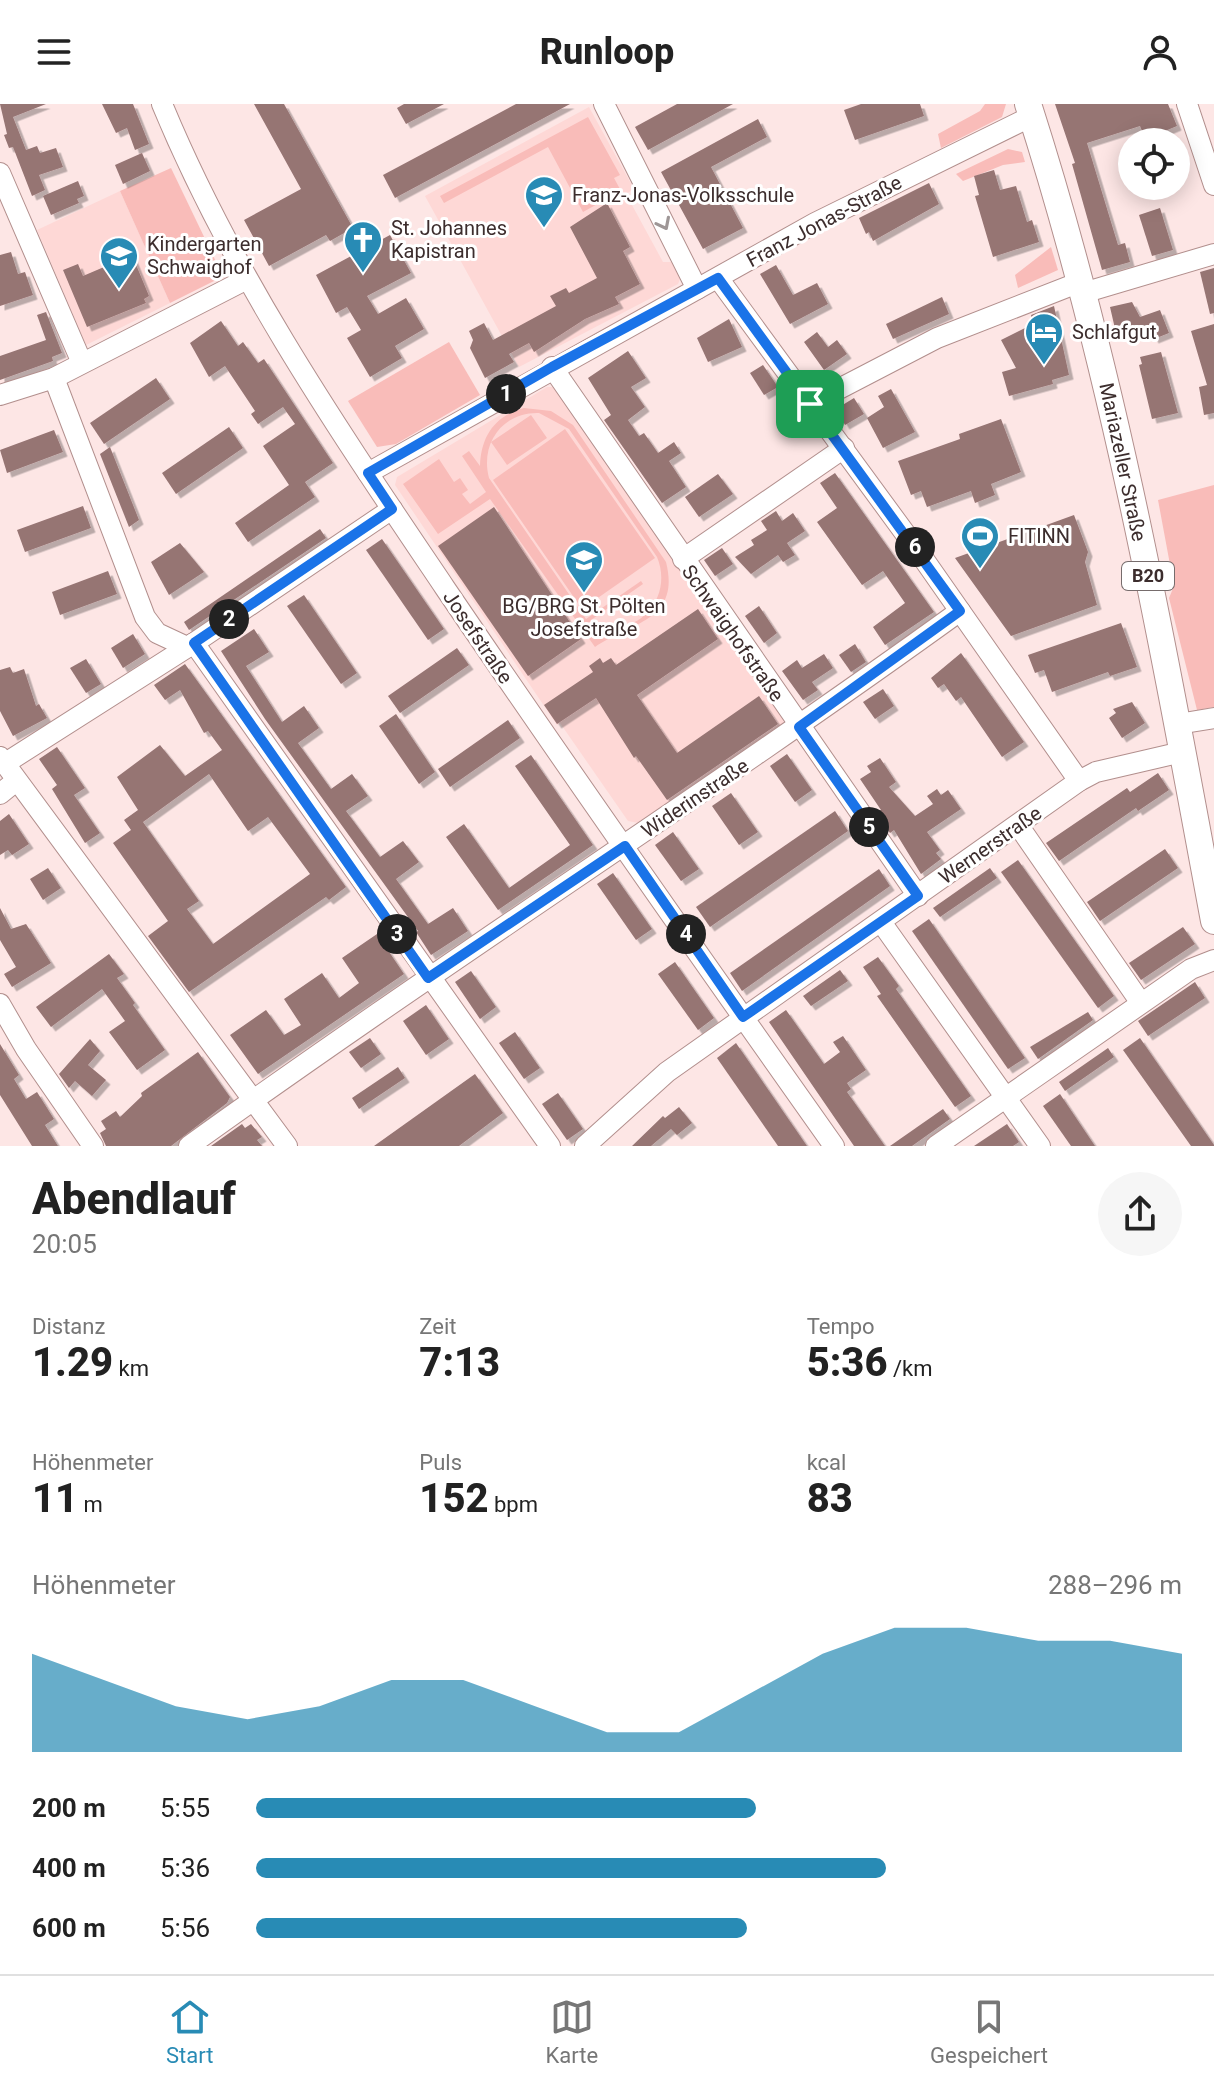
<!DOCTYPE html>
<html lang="de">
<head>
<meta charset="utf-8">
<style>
	body { margin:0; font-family:Roboto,sans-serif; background:#f6f6f6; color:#222; height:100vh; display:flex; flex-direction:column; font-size:30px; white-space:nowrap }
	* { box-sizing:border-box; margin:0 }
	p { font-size:26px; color:#767676 }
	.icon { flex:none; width:44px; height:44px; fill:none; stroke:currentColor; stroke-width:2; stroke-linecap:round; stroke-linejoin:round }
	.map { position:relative; height:1042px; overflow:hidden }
	.details { display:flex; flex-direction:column; background:#fff; flex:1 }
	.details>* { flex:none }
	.controls { position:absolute; left:1118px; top:24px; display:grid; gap:16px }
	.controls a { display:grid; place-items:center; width:72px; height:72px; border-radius:50%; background:#fff; box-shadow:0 4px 20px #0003; font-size:40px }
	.pin { position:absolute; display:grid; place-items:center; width:68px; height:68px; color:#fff; margin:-34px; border-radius:16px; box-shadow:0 4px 12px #0006 }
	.km { position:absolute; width:40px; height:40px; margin:-20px; border-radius:50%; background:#222; color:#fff; font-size:22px; line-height:40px; text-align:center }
	.round { display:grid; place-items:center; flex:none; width:84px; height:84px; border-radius:42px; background:#f6f6f6 }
	.head { display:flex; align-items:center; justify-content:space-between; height:136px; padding:0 32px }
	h1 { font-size:44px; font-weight:800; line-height:60px }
	.metrics { display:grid; grid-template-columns:repeat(3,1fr); gap:12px; height:136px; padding:8px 32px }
	.metrics div { display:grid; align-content:center }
	.metrics b { font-size:40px; font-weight:800 }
	.metrics small { font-size:22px; font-weight:400 }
	.metrics p { font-size:22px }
	.chart { height:224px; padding:16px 32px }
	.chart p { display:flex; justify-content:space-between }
	.chart svg { width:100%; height:144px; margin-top:8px; fill:#288bb5; opacity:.7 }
	ul { padding:0 32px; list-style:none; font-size:26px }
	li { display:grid; grid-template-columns:128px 96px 1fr; align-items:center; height:60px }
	li i { height:20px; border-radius:10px; background:#288bb5 }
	header { display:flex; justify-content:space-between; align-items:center; height:104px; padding:0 32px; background:#fff; font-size:36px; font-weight:800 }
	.menu { display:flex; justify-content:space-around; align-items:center; height:112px; border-top:2px solid #e0e0e0; background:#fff; font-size:22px; color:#767676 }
	.menu a { display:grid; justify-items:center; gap:4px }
	.menu .on { color:#288bb5 }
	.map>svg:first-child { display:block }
	.built { fill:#fed8d6 }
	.green { fill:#f9bcb9; fill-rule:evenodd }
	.building { fill:#967473; fill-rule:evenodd; filter:url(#shadow) }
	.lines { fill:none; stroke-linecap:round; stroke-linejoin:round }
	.minor-casing { stroke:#b28f8d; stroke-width:22 }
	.major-casing { stroke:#b28f8d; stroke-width:28 }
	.minor { stroke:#fff; stroke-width:20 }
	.major { stroke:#fff; stroke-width:26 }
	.oneway { stroke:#9e9696 }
	.route-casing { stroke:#fff; stroke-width:16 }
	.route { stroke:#1a73e8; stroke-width:10 }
	.labels { text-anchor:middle; stroke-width:6; stroke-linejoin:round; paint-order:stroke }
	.shield { fill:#fff; stroke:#766c6c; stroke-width:2 }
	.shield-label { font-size:18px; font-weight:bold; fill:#3c2d2d }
	.poi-label { font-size:20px; fill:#3c2d2d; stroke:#fff; text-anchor:start }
	.street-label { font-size:20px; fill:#3c2d2d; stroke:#fff }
</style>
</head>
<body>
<header><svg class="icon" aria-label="menu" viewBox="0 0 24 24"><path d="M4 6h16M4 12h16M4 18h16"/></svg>Runloop<svg class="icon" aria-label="person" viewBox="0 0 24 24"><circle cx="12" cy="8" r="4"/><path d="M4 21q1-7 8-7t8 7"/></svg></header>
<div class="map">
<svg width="1214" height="1042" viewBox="0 0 1214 1042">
	<defs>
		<filter id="shadow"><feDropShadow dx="4.5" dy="4.5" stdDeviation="0" flood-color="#0004"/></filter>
	</defs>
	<rect width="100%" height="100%" fill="#fde6e5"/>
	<g class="built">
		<polygon points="589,3 634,85 626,90 663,158 672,158 680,175 678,180 519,263 425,92"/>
		<polygon points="120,87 170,199 86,241 37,126"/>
		<polygon points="547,283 554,283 784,612 783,623 644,720 628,717 560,619 557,621 395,381 397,373"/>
	</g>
	<g class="green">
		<polygon points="985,0 1006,0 1002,13 941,44 938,30 980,7"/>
		<polygon points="588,13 620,71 614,74 621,87 583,108 548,43 444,99 440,92"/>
		<polygon points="1008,45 1022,48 1025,58 1003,61 963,77 956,70"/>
		<polygon points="171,64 220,166 218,175 170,199 120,87"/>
		<polygon points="1051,143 1058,166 1018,184 1015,171"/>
		<polygon points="449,238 480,291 396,340 377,343 348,297"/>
		<path d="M524,304L551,307L573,321L666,458C681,517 630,519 595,543L490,395L438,430L403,380L439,355L454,378L460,374L468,386L462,390L470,400L486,388L462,352L469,347L480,362C481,333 494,312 524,304ZM539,309L569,325L657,453C675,496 633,540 591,516L643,480L641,477L586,515L489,374C480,340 502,308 539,309Z"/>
		<polygon points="531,311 547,334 507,361 491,338"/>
		<polygon points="565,325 655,454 582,505 493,376"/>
		<polygon points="1214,381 1214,603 1197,606 1169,494 1174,482 1158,396"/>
	</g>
	<g class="building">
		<polygon points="0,0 46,0 13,13 26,46 37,42 40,49 56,44 63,63 39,71 45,86 32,92 13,43 9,44 4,31 7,30"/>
		<polygon points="102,0 133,0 149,40 135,46 127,24 116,29"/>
		<polygon points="254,0 284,0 353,124 330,137 326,131 269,162 244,116 301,85"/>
		<polygon points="404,0 444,0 406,20 397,4"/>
		<polygon points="516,0 570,0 395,94 383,71"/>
		<polygon points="677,0 733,0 648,46 635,23"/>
		<polygon points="861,0 920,0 924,12 855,36 844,6"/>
		<polygon points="1055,0 1168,0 1177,22 1160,29 1163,38 1145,34 1140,22 1087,39 1118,141 1125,139 1130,158 1102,166 1072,60 1075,59"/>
		<polygon points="758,15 767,33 711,63 743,124 703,145 661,68"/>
		<polygon points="142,49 150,67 123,80 115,61"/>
		<polygon points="994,66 1000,86 1016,82 1027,118 1032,116 1039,138 993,153 975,92 979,91 974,72"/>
		<polygon points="78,77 84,92 77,95 79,99 51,111 43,92"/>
		<polygon points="929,79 939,100 873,137 869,128 866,130 859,114"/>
		<polygon points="607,99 630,143 623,147 640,180 615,193 619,200 585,215 534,248 529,239 509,250 514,258 485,274 470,244 473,236 469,227 484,219 493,236 556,202 550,192 566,184 569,189 597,174 570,123"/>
		<polygon points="1160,104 1173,146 1152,152 1139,111"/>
		<polygon points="390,131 411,169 367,192 378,210 406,194 424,225 395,242 402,254 370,273 347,234 361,226 347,203 336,209 316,171"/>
		<polygon points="11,148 18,170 25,168 33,191 0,202 0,151"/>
		<polygon points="132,151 149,192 144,195 146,199 87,223 63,166 78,160 83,172"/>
		<polygon points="776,161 793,191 817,179 828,200 790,220 760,170"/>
		<polygon points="1214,164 1214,209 1210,210 1200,168"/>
		<polygon points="942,193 949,210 893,235 886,220"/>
		<polygon points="1132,198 1140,213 1160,206 1169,229 1154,235 1149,222 1116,229 1110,203"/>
		<polygon points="1054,202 1069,271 1052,276 1053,280 1009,292 1002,268 1016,264 1001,236 1033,220 1031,211"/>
		<polygon points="46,208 62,249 52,253 53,257 0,276 0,252 46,236 37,211"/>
		<polygon points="729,215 742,243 708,258 697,234"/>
		<polygon points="221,217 238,242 243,238 258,259 264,255 333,359 305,378 315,393 248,438 235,419 289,381 263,342 295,320 283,303 258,320 251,310 255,307 225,262 209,273 190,239"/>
		<polygon points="1214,220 1214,309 1204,311 1199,283 1207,281 1191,227"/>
		<polygon points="817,228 828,243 837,236 847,250 824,266 804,238"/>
		<polygon points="628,247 646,274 631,283 645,303 628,316 639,332 644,329 658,349 674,338 681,349 669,357 686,383 662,399 604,316 611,311 588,274"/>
		<polygon points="1161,248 1178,309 1152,315 1139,261 1142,260 1140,253"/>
		<polygon points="763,261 778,283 764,291 750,269"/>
		<polygon points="156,274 170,295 104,340 90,319"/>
		<polygon points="891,285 915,328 883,344 867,314 884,303 878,292"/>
		<polygon points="854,294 864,310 845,321 836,305"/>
		<polygon points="1001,315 1021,368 991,380 995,391 975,399 971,387 927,403 921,387 911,391 898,357 960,335 959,330"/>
		<polygon points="229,323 243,344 176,390 162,369"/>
		<polygon points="54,326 63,348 7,369 0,346"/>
		<polygon points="110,343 139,416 129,423 100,350"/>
		<polygon points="835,369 934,508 885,541 873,523 905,499 883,467 862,481 817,418 837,404 820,379"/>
		<polygon points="718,370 733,390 699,413 685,393"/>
		<polygon points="83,402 91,424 25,448 17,426"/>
		<polygon points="494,403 581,535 528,572 438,442"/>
		<polygon points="776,407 782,417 793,409 805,427 787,439 795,451 783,458 778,451 751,470 735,453 754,441 751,436 767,426 761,417"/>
		<polygon points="1074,411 1088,448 1085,458 1097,501 1011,532 955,454"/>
		<polygon points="320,425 326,434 189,526 184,518"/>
		<polygon points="382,435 444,525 428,536 366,446"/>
		<polygon points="180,439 204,468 169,491 151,458"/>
		<polygon points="722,444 733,460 715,472 704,456"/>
		<polygon points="108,467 117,490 60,511 52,488"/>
		<polygon points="304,491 357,569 341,580 287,502"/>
		<polygon points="759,502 777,529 764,539 745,512"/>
		<polygon points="698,505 718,535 637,591 677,649 759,592 778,620 667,696 636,652 634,654 596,594 557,620 544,601 593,568 589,562 600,554 603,559 611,554 616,561"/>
		<polygon points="1121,519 1137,563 1110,572 1108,568 1052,588 1044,566 1035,569 1028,551"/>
		<polygon points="254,525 269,548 246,562 282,618 304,602 319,624 298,639 331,685 352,670 368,692 346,707 380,753 403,737 419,758 396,775 428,820 453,804 468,827 431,851 416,828 418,827 265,615 221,547"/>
		<polygon points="133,530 145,550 123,564 111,544"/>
		<polygon points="855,540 866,558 851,568 839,551"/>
		<polygon points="457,544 469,561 400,609 388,592"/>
		<polygon points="961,549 1024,638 1002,653 961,593 956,597 944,580 938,584 931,574"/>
		<polygon points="824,550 833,564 812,578 818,586 803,596 782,567 797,556 802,564"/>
		<polygon points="86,555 101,580 86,589 70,564"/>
		<path d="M185,560L346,783L329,796L326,793L189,888L148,832L168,817L113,739L131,726L124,716L138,706L117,673L160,641L185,672L222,646L208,627L204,629L180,586L165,596L154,581ZM209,670L248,727L268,713L310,770L213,840L187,805L199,797L143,718Z"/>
		<polygon points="10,563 13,569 24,565 36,602 39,600 47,614 13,632 0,607 0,566"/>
		<polygon points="883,585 894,602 875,615 863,598"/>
		<polygon points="1132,598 1145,619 1122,634 1109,614 1116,609 1113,605"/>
		<polygon points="396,610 435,668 419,680 379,622"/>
		<polygon points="508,616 520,634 450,683 438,665"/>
		<polygon points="57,643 85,684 74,691 100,729 85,739 52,685 57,681 39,655"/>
		<polygon points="787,650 812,686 795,698 770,662"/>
		<polygon points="531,651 593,741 498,806 446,733 464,720 509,784 570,741 515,662"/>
		<polygon points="880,654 896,678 889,683 915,712 933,700 927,692 937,685 941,691 948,686 961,705 927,728 940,746 936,749 941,755 921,770 894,726 890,729 876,709 881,706 860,675 871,668 867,662"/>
		<polygon points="1158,669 1169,686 1138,707 1136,704 1059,757 1046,739 1127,684 1130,688"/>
		<polygon points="731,689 758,728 739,741 712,702"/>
		<polygon points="835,707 848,727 710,823 696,803"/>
		<polygon points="9,710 29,740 12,751 8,746 0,751 0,717"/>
		<polygon points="673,728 699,765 681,777 655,741"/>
		<polygon points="1165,745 1178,764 1100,817 1087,798"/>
		<polygon points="1018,756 1114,892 1098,904 1001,768"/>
		<polygon points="48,764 61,784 43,796 30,775"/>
		<polygon points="990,764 997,774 940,813 933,804"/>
		<polygon points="879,765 890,782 742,887 730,869"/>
		<polygon points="613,769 652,825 636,836 597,780"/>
		<polygon points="0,804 11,825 26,820 51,859 12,883 4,870 16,863 0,836"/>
		<polygon points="929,815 1025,954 1008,965 912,827"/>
		<polygon points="1183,823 1195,840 1141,876 1129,859"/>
		<polygon points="377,830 404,870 258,970 230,931 266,906 284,931 301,921 284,895 322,869 339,894 359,879 342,854"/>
		<polygon points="109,850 124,870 117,874 135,899 133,901 165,946 137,966 109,928 125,917 102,885 51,923 36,903"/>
		<polygon points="878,853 899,882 896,885 971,992 955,1003 877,892 881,890 863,863"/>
		<polygon points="675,858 714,914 698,926 658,870"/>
		<polygon points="840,866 848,877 811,902 803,892"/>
		<polygon points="471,867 496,903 480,915 455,878"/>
		<polygon points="1195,878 1205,894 1148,932 1138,917"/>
		<polygon points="426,901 449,935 426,951 403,917"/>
		<polygon points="786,906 824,960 840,948 833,938 843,932 866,966 847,979 851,985 847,988 885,1042 854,1042 769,918"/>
		<polygon points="1088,908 1093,916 1038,955 1030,943"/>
		<polygon points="515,928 540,964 524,975 499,939"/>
		<polygon points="370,934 381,950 361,964 349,948"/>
		<polygon points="1140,934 1214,1041 1214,1042 1191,1042 1123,946"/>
		<polygon points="90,935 100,947 88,961 106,976 92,992 75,977 69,984 59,970"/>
		<polygon points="736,939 807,1042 778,1042 717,954"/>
		<polygon points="0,940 19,971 14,975 26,995 37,988 54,1015 45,1021 58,1042 32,1042 0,991"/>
		<polygon points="1108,944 1114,953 1065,987 1059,978"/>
		<polygon points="198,948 230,993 227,999 171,1042 106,1042 100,1029 106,1025 101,1017 116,1007 120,1013 142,992 141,989"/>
		<polygon points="398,963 405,974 359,1005 352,994"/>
		<polygon points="475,970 503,1009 459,1042 374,1042"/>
		<polygon points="558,989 583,1025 567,1036 542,1000"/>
		<polygon points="1060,990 1095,1042 1071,1042 1043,1002"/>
		<polygon points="679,1003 692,1019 677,1031 671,1025 651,1042 632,1042 663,1012 665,1014"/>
		<polygon points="943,1005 950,1015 912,1042 890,1042"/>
		<polygon points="242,1020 245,1024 251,1020 262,1033 257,1036 262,1042 211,1042"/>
		<polygon points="1007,1020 1019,1038 1013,1042 974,1042"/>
	</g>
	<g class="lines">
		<defs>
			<g id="minor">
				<path d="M162,0C234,174 340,328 445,484C572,671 703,857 834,1042"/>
				<polyline points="604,0 697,185"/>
				<polyline points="1187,0 1214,81"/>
				<polyline points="0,69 82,259"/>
				<polyline points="718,174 918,447 1079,677"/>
				<polyline points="1083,189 1214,150"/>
				<polyline points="552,263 918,792"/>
				<polyline points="54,274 145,513 157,529 187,543"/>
				<polyline points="0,291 54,274 245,176"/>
				<polyline points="810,300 937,234 1080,178"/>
				<polyline points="368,369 815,119 1032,12"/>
				<polyline points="683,455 844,344"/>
				<polyline points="194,539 550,1042"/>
				<polyline points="1178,620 1214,614"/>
				<polyline points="0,653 287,1042"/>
				<polyline points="4,660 194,539 392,405"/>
				<polyline points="0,690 16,677"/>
				<polyline points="1018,721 1141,899"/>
				<polyline points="881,818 1040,1042"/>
				<polyline points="0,900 26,945 93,1042"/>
				<path d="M189,1042C443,859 707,690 960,507"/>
				<polyline points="585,1042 667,968 1079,677 1096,668 1182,648"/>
				<polyline points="936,1042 1191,865 1214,856"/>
			</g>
			<path id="major" d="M1028,0C1114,267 1163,542 1214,817"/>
		</defs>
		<use href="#minor" class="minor-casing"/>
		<use href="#major" class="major-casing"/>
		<use href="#minor" class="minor"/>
		<use href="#major" class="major"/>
	</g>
	<defs><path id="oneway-chevron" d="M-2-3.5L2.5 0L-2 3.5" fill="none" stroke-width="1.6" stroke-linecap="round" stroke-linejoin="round" transform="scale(2)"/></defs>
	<use class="oneway" href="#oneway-chevron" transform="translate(664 120) rotate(63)"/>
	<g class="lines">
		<defs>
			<polygon id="route" points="718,174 960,507 799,623 918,792 743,913 625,742 428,874 194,539 392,405 368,369 552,263"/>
		</defs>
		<use href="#route" class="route-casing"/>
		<use href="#route" class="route"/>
	</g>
	<defs>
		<symbol id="school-pin" viewBox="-11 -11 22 30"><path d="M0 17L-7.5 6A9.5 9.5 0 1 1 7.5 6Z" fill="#288bb5" stroke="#fff"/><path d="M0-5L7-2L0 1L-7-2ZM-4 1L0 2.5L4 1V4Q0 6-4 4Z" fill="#fff"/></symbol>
		<symbol id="church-pin" viewBox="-11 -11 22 30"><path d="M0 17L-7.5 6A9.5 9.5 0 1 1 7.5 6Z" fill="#288bb5" stroke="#fff"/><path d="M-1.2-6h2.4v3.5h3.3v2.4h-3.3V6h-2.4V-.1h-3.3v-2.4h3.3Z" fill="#fff"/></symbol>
		<symbol id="hotel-pin" viewBox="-11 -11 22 30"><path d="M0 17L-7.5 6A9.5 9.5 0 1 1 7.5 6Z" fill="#288bb5" stroke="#fff"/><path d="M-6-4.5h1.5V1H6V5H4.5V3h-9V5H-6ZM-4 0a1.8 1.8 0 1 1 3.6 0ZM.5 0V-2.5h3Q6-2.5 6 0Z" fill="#fff"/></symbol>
		<symbol id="stadium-pin" viewBox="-11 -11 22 30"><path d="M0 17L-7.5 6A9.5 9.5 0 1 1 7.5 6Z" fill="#288bb5" stroke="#fff"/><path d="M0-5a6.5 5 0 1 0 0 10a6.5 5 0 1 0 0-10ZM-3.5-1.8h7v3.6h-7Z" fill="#fff"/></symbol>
	</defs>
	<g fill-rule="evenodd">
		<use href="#school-pin" x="522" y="69" width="44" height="60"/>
		<use href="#church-pin" x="341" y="114" width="44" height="60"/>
		<use href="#school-pin" x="97" y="130" width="44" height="60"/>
		<use href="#hotel-pin" x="1022" y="206" width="44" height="60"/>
		<use href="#stadium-pin" x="958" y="410" width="44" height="60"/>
		<use href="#school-pin" x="562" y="434" width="44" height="60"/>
	</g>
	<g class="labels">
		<rect class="shield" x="1122" y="458" width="52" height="28" rx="6"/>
		<g class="shield-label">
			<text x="1148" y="478">B20</text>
		</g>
		<g class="poi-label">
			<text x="572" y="98">Franz-Jonas-Volksschule</text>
			<text x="391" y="131">St. Johannes<tspan x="391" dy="23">Kapistran</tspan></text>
			<text x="147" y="147">Kindergarten<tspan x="147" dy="23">Schwaighof</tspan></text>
			<text x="1072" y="235">Schlafgut</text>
			<text x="1008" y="439">FITINN</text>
			<text x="584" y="509" text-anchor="middle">BG/BRG St. Pölten<tspan x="584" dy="23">Josefstraße</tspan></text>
		</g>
		<g class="street-label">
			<text transform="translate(824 117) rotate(-28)" y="7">Franz Jonas-Straße</text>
			<text transform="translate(1123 358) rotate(78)" y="7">Mariazeller Straße</text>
			<text transform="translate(733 529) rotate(55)" y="7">Schwaighofstraße</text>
			<text transform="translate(478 533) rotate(56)" y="7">Josefstraße</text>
			<text transform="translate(695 694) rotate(-34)" y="7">Widerinstraße</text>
			<text transform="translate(990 741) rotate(-35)" y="7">Wernerstraße</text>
		</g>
	</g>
</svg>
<div class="controls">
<a><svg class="icon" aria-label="locate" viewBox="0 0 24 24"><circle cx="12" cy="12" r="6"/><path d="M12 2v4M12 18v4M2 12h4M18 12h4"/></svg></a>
</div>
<div class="pin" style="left:810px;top:300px;background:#1e9e55"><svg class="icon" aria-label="arrive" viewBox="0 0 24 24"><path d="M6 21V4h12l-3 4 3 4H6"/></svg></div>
<b class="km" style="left:506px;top:290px">1</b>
<b class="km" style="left:229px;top:515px">2</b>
<b class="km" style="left:397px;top:830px">3</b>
<b class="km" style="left:686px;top:830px">4</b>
<b class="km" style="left:869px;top:723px">5</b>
<b class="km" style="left:915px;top:443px">6</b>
</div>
<section class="details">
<div class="head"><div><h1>Abendlauf</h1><p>20:05</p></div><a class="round"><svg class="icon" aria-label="share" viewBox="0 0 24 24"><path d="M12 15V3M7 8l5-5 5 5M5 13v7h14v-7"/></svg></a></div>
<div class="metrics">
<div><p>Distanz</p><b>1.29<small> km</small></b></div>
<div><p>Zeit</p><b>7:13</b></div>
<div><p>Tempo</p><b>5:36<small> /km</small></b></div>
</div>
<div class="metrics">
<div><p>Höhenmeter</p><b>11<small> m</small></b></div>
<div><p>Puls</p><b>152<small> bpm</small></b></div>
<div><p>kcal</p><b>83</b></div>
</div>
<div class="chart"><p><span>Höhenmeter</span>288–296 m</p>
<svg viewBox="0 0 160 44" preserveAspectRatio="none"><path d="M0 44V14L10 22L20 30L30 34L40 30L50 22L60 22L70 30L80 38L90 38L100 26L110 14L120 6L130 6L140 10L150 10L160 14V44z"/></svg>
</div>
<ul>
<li><b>200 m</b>5:55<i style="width:54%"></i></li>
<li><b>400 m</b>5:36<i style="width:68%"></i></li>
<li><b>600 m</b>5:56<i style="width:53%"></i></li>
</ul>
</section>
<nav class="menu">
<a class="on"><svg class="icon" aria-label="home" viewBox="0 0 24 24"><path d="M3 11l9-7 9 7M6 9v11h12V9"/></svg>Start</a>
<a><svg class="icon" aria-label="map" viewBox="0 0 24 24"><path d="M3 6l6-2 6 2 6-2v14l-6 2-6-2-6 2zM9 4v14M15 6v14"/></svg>Karte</a>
<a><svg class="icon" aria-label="saved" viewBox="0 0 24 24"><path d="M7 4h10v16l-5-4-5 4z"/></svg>Gespeichert</a>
</nav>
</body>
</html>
